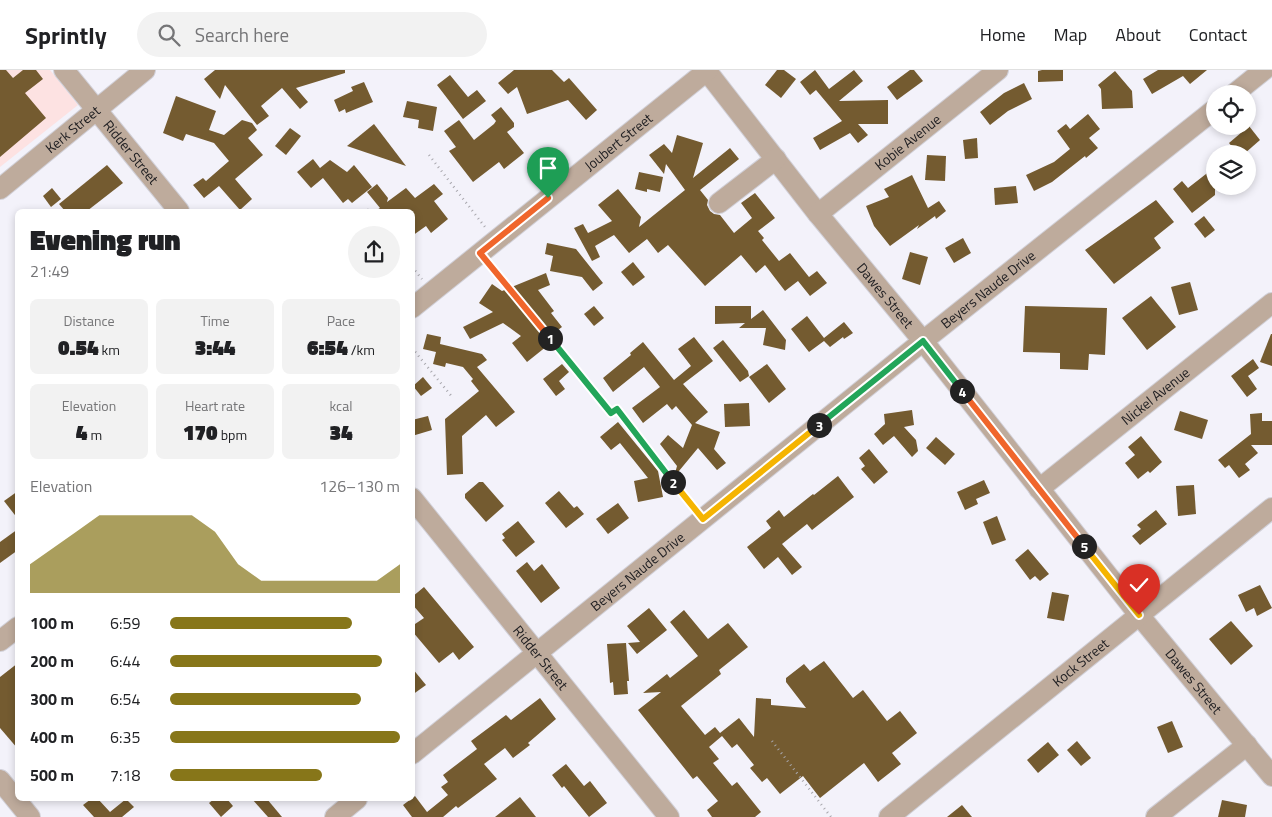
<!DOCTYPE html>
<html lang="en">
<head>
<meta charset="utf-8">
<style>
	body { margin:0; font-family:"Titillium Web",sans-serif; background:#f2f2f2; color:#202124; height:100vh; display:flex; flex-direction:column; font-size:19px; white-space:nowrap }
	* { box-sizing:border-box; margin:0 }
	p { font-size:16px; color:#757577 }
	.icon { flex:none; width:28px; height:28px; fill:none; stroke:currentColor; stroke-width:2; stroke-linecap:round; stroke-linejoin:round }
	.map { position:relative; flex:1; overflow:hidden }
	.side { position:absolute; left:15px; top:139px; width:400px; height:592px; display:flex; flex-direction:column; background:#fff; border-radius:8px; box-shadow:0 2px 8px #0003 }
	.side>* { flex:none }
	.controls { position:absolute; left:1206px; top:15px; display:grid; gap:10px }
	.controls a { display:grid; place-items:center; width:50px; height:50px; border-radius:50%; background:#fff; box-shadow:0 2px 8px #0003; font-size:25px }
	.pin { position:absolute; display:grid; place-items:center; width:42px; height:42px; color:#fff; margin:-51px -21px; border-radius:50% 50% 50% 0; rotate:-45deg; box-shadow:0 0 5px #0007 }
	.pin .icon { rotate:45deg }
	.km { position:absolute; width:25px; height:25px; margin:-12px; border-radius:50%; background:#222; color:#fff; font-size:14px; line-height:25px; text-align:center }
	.round { display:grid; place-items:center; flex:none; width:52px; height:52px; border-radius:26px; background:#f2f2f2 }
	.headline { display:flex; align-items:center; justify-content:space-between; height:85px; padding:0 15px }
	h1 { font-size:28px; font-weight:800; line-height:38px }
	.figures { display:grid; grid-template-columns:repeat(3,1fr); gap:8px; height:85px; padding:5px 15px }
	.figures div { display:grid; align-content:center; border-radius:8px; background:#f2f2f2; text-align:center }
	.figures b { font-size:21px; font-weight:800 }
	.figures small { font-size:14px; font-weight:400 }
	.figures p { font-size:14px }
	.chart { height:140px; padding:10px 15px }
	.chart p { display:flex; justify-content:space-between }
	.chart svg { width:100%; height:90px; margin-top:5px; fill:#877619; opacity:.7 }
	ul { padding:0 15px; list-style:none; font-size:16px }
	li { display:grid; grid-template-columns:80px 60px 1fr; align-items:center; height:38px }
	li i { height:12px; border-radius:6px; background:#877619 }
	header { display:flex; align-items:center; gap:30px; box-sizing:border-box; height:70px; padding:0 25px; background:#fff; border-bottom:1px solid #e0e0e0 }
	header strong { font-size:24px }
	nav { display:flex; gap:28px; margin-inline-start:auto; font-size:18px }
	.search { width:350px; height:45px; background:#f2f2f2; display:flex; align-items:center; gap:12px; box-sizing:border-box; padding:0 18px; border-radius:28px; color:#757577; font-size:19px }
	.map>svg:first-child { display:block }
	.commercial { fill:#fde2e2 }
	.building { fill:#745b30 }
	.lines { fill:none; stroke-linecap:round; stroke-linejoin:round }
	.minor-casing { stroke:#d1d0d8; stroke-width:22 }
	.path { stroke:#a8a7ad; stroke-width:2.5; stroke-dasharray:1 4; stroke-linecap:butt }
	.minor { stroke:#beab9c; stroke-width:20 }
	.split-1-casing { stroke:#fff; stroke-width:10 }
	.split-2-casing { stroke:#fff; stroke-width:10 }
	.split-3-casing { stroke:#fff; stroke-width:10 }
	.split-4-casing { stroke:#fff; stroke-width:10 }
	.split-5-casing { stroke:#fff; stroke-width:10 }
	.split-6-casing { stroke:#fff; stroke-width:10 }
	.split-1 { stroke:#f0652b; stroke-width:6 }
	.split-2 { stroke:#22a559; stroke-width:6 }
	.split-3 { stroke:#f5b400; stroke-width:6 }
	.split-4 { stroke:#22a559; stroke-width:6 }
	.split-5 { stroke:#f0652b; stroke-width:6 }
	.split-6 { stroke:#f5b400; stroke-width:6 }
	.labels { text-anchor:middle; stroke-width:5; stroke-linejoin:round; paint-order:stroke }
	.street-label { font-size:14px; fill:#212023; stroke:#fff }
</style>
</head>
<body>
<header>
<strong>Sprintly</strong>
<div class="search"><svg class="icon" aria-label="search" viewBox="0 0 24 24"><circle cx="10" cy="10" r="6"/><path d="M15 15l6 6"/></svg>Search here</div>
<nav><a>Home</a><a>Map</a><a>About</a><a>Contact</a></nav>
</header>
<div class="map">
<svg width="1272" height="747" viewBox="0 0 1272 747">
	<rect width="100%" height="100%" fill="#f3f2fa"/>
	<polygon class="commercial" points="0,0 50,0 78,35 0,97"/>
	<g class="building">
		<polygon points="0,0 6,0 13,8 23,0 36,0 43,9 25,23 46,48 0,87"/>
		<polygon points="215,0 345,0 345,3 296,18 308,32 300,39 282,18 261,36 269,46 257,55 225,15 220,29 204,9"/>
		<polygon points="514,0 552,0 564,12 569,8 597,40 586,50 568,30 527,44 517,17 508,24 498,13"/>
		<polygon points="777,0 784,0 796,9 781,28 765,15"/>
		<polygon points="815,0 829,19 854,0 863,11 839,31 888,30 888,54 858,54 868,65 858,73 850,63 820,80 813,68 842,51 816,20 810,25 800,12"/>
		<polygon points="910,0 914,0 923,11 897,30 887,17"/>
		<polygon points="1042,0 1063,0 1063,11 1038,12 1038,1"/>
		<polygon points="1158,0 1207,0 1190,14 1183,6 1152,24 1143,9"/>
		<polygon points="1115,1 1132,21 1133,38 1102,39 1101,19 1098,15"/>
		<polygon points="450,5 468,27 477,20 486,31 463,49 437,15"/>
		<polygon points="364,12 373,32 346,43 345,39 339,42 334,30 353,21 351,17"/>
		<polygon points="1024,13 1032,29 1008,41 990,55 980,42 1004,23"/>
		<polygon points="176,26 216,41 209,60 224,65 242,50 252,53 257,60 248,68 263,85 235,109 252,129 240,140 219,116 204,128 193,115 203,108 206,111 229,91 214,73 186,64 183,71 163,63"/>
		<polygon points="407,31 437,37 433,61 418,58 419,50 403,47"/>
		<polygon points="501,37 514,53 514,57 507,62 524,83 504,99 499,92 473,112 449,81 456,77 444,61 459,50 474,70 494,54 496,51 491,45"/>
		<polygon points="1088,44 1100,59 1089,68 1098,78 1086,88 1085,86 1052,112 1034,121 1026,105 1054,92 1070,79 1057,61 1066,54 1070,59"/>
		<polygon points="374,54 406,96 347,76"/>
		<polygon points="1249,56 1260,70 1244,84 1238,84 1229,73"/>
		<polygon points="290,58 301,66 286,85 275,76"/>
		<polygon points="677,65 703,73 693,108 730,78 739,89 700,120 708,130 707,135 710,141 714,144 720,145 734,163 752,148 741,133 755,123 775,148 758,161 764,168 762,170 779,191 790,183 809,207 817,201 827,213 810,226 798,211 785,221 765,195 756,203 741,185 705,216 668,175 658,183 647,169 629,183 614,165 595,176 600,187 592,191 574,158 583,154 588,163 612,151 598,135 618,119 641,147 639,157 685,120 666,94 664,104 649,85 664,74 672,83"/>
		<polygon points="977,68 978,88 965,89 963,70"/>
		<polygon points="927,85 946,86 945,111 925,110"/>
		<polygon points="313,89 320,98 330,90 347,102 354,95 372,117 352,133 348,129 343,133 323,108 311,118 297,102"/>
		<polygon points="107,95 123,113 87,141 65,141 59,134"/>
		<polygon points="1215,97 1215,125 1192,143 1173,119 1182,111 1188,118"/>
		<polygon points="639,102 663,107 660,122 647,119 647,122 635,119"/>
		<polygon points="912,105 928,138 939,131 946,141 936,149 935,146 917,159 919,155 890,176 874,156 866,136 889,127 884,119"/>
		<polygon points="377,114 388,128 387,132 406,118 415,128 434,114 443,124 434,131 448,149 431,163 426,156 412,166 412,141 375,141 380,138 367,122"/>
		<polygon points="1016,116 1018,133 995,135 994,118"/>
		<polygon points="52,118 61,129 51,137 43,126"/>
		<polygon points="1156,130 1174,152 1154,168 1161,178 1114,214 1085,180"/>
		<polygon points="1204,146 1215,160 1205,168 1194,154"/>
		<polygon points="963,168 971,183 954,193 945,178"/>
		<polygon points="547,173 576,179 603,213 593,221 582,207 550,201 553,186 545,184"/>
		<polygon points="910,182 928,187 920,215 902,209"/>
		<polygon points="633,192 645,207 633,216 621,202"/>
		<polygon points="546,203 550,215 538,220 554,241 551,243 562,257 543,271 547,276 527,292 512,273 521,266 503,253 470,269 463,257 493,242 479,233 492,214 502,221"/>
		<polygon points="1190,212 1198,240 1179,245 1171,217"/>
		<polygon points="1151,226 1176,257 1147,280 1122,248"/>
		<polygon points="594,236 604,248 594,256 584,244"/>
		<polygon points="715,236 751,236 751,249 763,240 786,270 785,280 763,275 766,258 739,258 745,253 715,254"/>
		<polygon points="1025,236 1107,238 1105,285 1089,284 1088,300 1060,299 1060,283 1023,282"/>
		<polygon points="807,246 824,268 844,252 853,263 844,269 843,267 830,277 824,271 809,282 791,259"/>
		<polygon points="427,264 441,267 440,274 482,284 487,290 477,297 515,342 496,357 486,345 462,366 463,404 447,405 445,349 479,321 471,311 473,309 463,297 446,293 445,297 433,294 436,282 423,279"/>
		<polygon points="1271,264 1272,264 1272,296 1260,292"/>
		<polygon points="694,267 713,291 683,314 708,342 695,353 720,362 714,379 726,393 717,400 698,378 674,407 677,396 660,374 668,365 683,378 692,355 676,336 672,340 667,334 643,353 632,338 660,317 644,297 613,322 603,308 631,285 630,283 643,272 674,310 691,296 678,279"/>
		<polygon points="723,270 748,301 749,306 740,312 713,278"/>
		<polygon points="1253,289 1259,298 1248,306 1257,319 1247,327 1231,306"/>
		<polygon points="562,294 569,302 559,311 565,319 556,326 543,309"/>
		<polygon points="767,294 786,319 769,333 749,307"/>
		<polygon points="423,307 432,318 421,326 413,316"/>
		<polygon points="749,333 750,356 725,357 724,334"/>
		<polygon points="912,340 914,355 904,357 916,370 918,381 912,387 894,366 883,375 874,364 885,354 884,344"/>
		<polygon points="1180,341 1208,350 1202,369 1174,360"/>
		<polygon points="1262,343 1262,351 1272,351 1272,375 1251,375 1258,383 1245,394 1250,400 1239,408 1229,395 1225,398 1218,390 1251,364 1250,344"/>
		<polygon points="428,346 432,360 412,366 412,350"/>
		<polygon points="618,352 658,401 663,427 638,432 634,411 648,408 620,373 611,380 600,367"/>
		<polygon points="1141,366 1162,392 1150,403 1148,401 1138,409 1125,393 1135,385 1128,377"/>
		<polygon points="936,367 955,384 945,395 926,378"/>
		<polygon points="869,379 888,402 874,414 861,399 865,396 859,388"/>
		<polygon points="838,406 854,427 812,460 807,454 782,474 802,497 792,505 778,487 764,499 747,477 771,458 766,451 779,440 784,447 813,424 814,425"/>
		<polygon points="984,410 990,423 976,429 978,434 965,440 957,422"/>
		<polygon points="479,412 483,412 504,436 486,452 465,428 465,424"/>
		<polygon points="1194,415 1196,444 1178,446 1176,416"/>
		<polygon points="18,421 18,449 4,431"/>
		<polygon points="559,421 574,438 577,436 584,444 566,458 545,433"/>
		<polygon points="618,433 629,448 608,464 596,449"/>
		<polygon points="1156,440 1167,454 1140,475 1132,466 1141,459 1137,455"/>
		<polygon points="997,446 1006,470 992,475 983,452"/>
		<polygon points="518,451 535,472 516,487 502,470 505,468 502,464"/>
		<polygon points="18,459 18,480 0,493 0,472"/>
		<polygon points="1028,479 1049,504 1040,511 1035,506 1030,510 1015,490"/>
		<polygon points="527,492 534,501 542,494 560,518 541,533 516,501"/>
		<polygon points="1260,515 1272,538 1257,546 1254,538 1246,542 1238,525"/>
		<polygon points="424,517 474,577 459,590 453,582 439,593 412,561 412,556 424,548 412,534 412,527"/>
		<polygon points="1052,522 1069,525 1064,551 1047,548"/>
		<polygon points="649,538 667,560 637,584 628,573 640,572 627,556"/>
		<polygon points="684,540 708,569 728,553 748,577 719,600 721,604 681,636 705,665 715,657 720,663 739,648 754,667 756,628 771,629 771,635 806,638 786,612 786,608 804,594 810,601 824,591 853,628 863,620 887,651 900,641 917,663 892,683 901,694 878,712 864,693 820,728 803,706 780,724 767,708 762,712 750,698 754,695 737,674 732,678 722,666 709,677 719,689 713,693 732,716 737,712 761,742 755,747 712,747 707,740 718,731 697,706 693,709 638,640 661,622 643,623 667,604 670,608 698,586 670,552"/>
		<polygon points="1231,551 1253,576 1231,595 1209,569"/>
		<polygon points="626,573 629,611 627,611 628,624 614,625 613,612 610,613 607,574"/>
		<polygon points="18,593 18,679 0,658 0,607"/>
		<polygon points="412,598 426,615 412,625"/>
		<polygon points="540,628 556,649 528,673 530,675 513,688 505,678 484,694 497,709 458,738 456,736 443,747 412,747 403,735 415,726 427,742 448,725 441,717 448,712 443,705 477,679 471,671 506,645 511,650"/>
		<polygon points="1172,651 1183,677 1168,683 1157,657"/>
		<polygon points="1077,671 1091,688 1081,696 1067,680"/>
		<polygon points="1048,672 1059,685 1038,703 1027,690"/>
		<polygon points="566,694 584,716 590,711 607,733 589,747 564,716 562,718 552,705"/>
		<polygon points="520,727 536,747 495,747"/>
		<polygon points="91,729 98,729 110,742 126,729 134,737 122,747 94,747 83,735"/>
		<polygon points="214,729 227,729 233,736 221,747 209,733"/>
		<polygon points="252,729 267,729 282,747 268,747"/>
		<polygon points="1222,730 1247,735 1245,747 1218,747"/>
		<polygon points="962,735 972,747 947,747"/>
	</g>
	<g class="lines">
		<defs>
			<g id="minor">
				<path id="s1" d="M64,0L179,141"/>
				<path id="s2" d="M706,0L818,144L923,271L1139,545L1272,706"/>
				<polyline points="1234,24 1264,0"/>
				<path id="s3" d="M0,119L145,0"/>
				<polyline points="719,133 776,89"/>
				<path id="s4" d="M818,144L998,0"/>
				<path id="s5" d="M412,238L708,0"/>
				<path id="s6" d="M1039,419L1272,233"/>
				<path id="s7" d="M412,428L669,747"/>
				<polyline points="0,571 18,557"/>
				<path id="s8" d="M412,684L923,271L1215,39"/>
				<polyline points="0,710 30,747"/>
				<polyline points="335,747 357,729"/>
				<path id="s9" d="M889,747L1272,438"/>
				<polyline points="1156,747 1247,675"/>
			</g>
		</defs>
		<use href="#minor" class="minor-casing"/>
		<g class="path">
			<polyline points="429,85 485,157"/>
			<polyline points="367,139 368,141"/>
			<polyline points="490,195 611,343 617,339 692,436"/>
			<polyline points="412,197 422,209"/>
			<polyline points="412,278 453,328"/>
			<polyline points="772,671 831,747"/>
		</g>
		<use href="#minor" class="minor"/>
	</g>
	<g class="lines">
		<defs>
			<polyline id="split-1" points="548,128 480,183 550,268"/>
			<polyline id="split-2" points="550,268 611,343 617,339 673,412"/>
			<polyline id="split-3" points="673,412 703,449 819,355"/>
			<polyline id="split-4" points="819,355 923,271 962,321"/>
			<polyline id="split-5" points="962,321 1084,476"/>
			<polyline id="split-6" points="1084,476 1139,545"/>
		</defs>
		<use href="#split-1" class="split-1-casing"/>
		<use href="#split-2" class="split-2-casing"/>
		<use href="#split-3" class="split-3-casing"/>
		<use href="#split-4" class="split-4-casing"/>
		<use href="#split-5" class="split-5-casing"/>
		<use href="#split-6" class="split-6-casing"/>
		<use href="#split-1" class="split-1"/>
		<use href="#split-2" class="split-2"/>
		<use href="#split-3" class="split-3"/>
		<use href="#split-4" class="split-4"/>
		<use href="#split-5" class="split-5"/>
		<use href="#split-6" class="split-6"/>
	</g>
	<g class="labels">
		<g class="street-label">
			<text dy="5" stroke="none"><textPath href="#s3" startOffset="94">Kerk Street</textPath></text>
			<text dy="5" stroke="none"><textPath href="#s5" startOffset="265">Joubert Street</textPath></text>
			<text dy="5" stroke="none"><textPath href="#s4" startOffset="115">Kobie Avenue</textPath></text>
			<text dy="5" stroke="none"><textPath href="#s1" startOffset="106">Ridder Street</textPath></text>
			<text dy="5" stroke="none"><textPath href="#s8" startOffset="740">Beyers Naude Drive</textPath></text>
			<text dy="5" stroke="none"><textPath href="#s2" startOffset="288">Dawes Street</textPath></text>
			<text dy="5" stroke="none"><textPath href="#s6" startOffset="149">Nickel Avenue</textPath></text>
			<text dy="5" stroke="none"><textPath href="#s8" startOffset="290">Beyers Naude Drive</textPath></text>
			<text dy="5" stroke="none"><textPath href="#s7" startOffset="205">Ridder Street</textPath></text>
			<text dy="5" stroke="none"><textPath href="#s9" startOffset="246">Kock Street</textPath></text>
			<text dy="5" stroke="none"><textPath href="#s2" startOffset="782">Dawes Street</textPath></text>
		</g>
	</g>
</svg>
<div class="controls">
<a><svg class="icon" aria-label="locate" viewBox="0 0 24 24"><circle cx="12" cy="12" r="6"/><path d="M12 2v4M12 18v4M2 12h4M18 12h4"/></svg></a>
<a><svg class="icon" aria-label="layers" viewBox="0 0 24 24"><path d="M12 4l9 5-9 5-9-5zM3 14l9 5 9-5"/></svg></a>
</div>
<div class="pin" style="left:548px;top:128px;background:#1e9e55"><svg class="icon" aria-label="arrive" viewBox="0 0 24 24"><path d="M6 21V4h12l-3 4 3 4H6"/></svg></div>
<div class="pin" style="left:1139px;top:545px;background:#d93025"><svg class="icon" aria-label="check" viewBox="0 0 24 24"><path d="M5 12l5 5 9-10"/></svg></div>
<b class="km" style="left:550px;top:268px">1</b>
<b class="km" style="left:673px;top:412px">2</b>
<b class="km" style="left:819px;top:355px">3</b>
<b class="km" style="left:962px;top:321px">4</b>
<b class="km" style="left:1084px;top:476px">5</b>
<section class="side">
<div class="headline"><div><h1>Evening run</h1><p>21:49</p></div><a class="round"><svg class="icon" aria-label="share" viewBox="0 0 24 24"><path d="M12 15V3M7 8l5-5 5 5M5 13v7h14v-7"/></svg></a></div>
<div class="figures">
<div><p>Distance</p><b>0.54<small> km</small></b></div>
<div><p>Time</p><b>3:44</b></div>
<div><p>Pace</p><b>6:54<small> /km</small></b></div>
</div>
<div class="figures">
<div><p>Elevation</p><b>4<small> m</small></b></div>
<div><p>Heart rate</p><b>170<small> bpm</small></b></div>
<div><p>kcal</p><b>34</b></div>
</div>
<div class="chart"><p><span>Elevation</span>126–130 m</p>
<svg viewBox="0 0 160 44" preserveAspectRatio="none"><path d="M0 44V30L10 22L20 14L30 6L40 6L50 6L60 6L70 6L80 14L90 30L100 38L110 38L120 38L130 38L140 38L150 38L160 30V44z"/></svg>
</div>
<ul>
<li><b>100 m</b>6:59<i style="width:79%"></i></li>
<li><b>200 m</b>6:44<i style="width:92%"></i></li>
<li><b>300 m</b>6:54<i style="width:83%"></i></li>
<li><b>400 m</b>6:35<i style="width:100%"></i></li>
<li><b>500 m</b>7:18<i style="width:66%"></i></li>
</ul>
</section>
</div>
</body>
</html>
